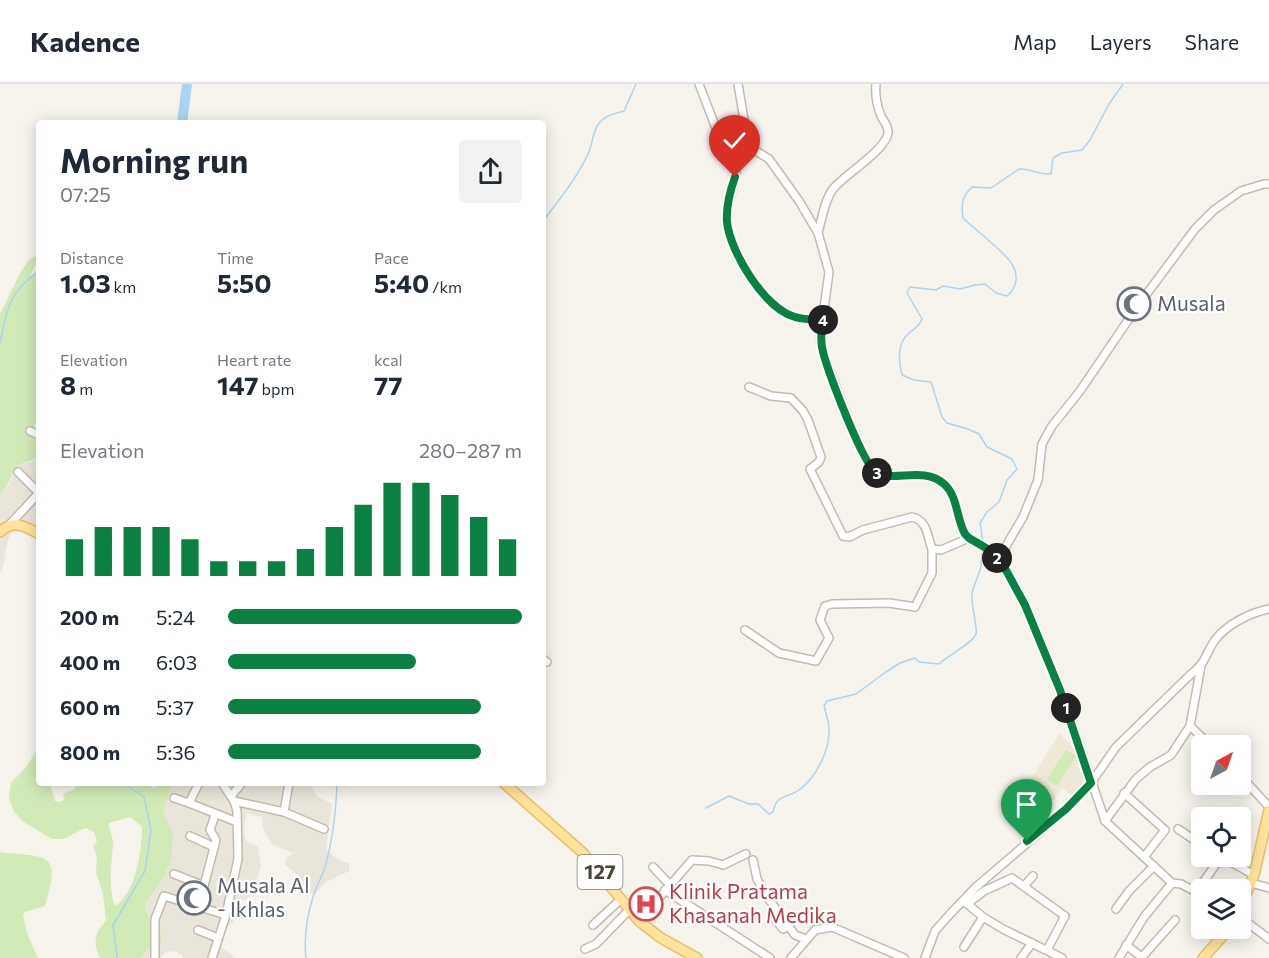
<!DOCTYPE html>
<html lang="en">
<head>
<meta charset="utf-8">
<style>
	body { margin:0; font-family:Commissioner,sans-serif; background:#f2f2f3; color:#1f2937; height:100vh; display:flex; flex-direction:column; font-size:22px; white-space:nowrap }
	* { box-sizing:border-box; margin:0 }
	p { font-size:20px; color:#747a83 }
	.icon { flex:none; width:33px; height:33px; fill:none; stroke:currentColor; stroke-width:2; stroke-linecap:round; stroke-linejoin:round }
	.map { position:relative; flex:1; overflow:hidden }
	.sheet { position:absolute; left:36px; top:36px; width:510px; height:666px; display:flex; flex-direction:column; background:#fff; border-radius:6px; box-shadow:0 3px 15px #0003 }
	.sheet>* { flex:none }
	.needle { width:39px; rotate:40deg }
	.controls { position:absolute; left:1191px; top:651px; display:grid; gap:12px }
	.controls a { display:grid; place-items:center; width:60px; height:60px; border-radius:6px; background:#fff; box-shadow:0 3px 15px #0003; font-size:30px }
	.pin { position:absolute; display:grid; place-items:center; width:51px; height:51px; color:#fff; margin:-62px -26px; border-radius:50% 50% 50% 0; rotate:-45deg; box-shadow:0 0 6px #0007 }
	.pin .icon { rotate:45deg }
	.km { position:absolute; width:30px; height:30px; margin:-15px; border-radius:50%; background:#222; color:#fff; font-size:16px; line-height:30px; text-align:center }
	.round { display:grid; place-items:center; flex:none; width:63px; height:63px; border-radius:6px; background:#f2f2f3 }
	.headline { display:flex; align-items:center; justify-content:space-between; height:102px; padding:0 24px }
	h1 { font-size:33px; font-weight:700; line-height:45px }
	.metrics { display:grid; grid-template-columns:repeat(3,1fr); gap:9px; height:102px; padding:6px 24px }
	.metrics div { display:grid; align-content:center }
	.metrics b { font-size:26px; font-weight:700 }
	.metrics small { font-size:16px; font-weight:400 }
	.metrics p { font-size:16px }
	.chart { height:168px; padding:12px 24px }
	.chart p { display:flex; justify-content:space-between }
	.chart svg { width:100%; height:108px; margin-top:6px; stroke:#0b8043; stroke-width:6 }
	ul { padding:0 24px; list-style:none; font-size:20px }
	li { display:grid; grid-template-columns:96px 72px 1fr; align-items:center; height:45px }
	li i { height:15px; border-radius:8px; background:#0b8043 }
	header { display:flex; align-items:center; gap:36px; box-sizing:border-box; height:84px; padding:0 30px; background:#fff; border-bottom:2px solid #e0e1e3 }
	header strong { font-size:28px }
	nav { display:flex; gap:33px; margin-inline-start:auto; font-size:21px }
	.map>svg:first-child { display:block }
	.residential { fill:#eae5da }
	.education { fill:#efe8d6 }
	.green { fill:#d2eab5; fill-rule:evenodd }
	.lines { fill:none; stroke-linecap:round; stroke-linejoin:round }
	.stream { stroke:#a9d4f2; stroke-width:1.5 }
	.river { stroke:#a9d4f2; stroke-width:10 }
	.minor-casing { stroke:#c2bbae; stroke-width:10 }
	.major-casing { stroke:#e6c16a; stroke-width:12 }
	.minor { stroke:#fff; stroke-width:7 }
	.major { stroke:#ffe39c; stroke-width:9 }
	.route-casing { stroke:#fff; stroke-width:12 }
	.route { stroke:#0b8043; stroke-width:8 }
	.labels { text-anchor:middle; stroke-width:4.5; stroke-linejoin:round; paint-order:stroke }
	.shield { fill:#fff; stroke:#817c74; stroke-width:1.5 }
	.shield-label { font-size:20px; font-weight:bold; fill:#4b4439 }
	.worship-label { font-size:21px; fill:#5b616d; stroke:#fff; text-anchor:start }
	.health-label { font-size:21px; fill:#be3a42; stroke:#fff; text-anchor:start }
</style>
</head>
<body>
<header>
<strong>Kadence</strong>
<nav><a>Map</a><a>Layers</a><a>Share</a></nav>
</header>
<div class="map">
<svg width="1269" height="874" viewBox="0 0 1269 874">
	<rect width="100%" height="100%" fill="#f6f3ec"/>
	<g class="residential">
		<polygon points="39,372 39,456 25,447 11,449 8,456 2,487 0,489 0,411 8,402 18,382 22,379 32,378"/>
		<polygon points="174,699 314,699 312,701 313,706 317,712 332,720 326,766 341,777 349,779 349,787 326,798 316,809 306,808 299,802 299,792 285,781 286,775 293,769 273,761 263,745 262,733 246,729 244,748 246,757 258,763 261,783 252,810 245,816 235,818 231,831 234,834 233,838 227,843 222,863 235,874 183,874 182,871 174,867 164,869 161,874 141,874 146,866 160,861 160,847 150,837 145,819 164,793 172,774 173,750 163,727 170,706"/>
	</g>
	<polygon class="education" points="1060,649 1082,674 1072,690 1078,682 1084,688 1087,697 1073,712 1062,704 1053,717 1027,701"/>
	<g class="green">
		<path d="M39,170C39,181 31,183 31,192L39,190V334L36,337L32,352L39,357V372C31,380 23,376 18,382C11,391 9,401 0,411V230L21,187L29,176Z"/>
		<path d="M39,663V699H50L55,717L60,718L64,716L63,710L73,706L79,699H150L153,704L159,699H174L170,706L163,727L173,750L172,774L164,793L145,819C146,824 147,830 149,834C154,846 165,845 160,861L146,866L141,874H100C93,859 94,848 106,837L103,810L96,788L97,772L93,762L97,757L94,748L85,744L63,755H52L25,739L14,728L9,714L11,699L26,683ZM130,733L142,742C142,765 136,810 115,822C108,804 111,782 113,763C114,755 109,747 109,739Z"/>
		<polygon points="1066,666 1076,672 1057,702 1047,695"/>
		<path d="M0,768C45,774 63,765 45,822L25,828L23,832L28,852L38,874H0Z"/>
	</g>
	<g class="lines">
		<g class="stream">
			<path d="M543,137C559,116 577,94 588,70C593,60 592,49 599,39C606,31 614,30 624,27L636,0"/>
			<path d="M0,259C4,242 7,218 19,205C25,197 33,193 39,185"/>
			<path d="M983,458L980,439L987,428L999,418L1007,396L1017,385L1012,375L987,363L979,350L968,345L947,339L942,333L931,298L914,296L902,291C899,277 896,260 909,249C915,244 919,243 922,235L907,209L910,203L936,206L943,202L960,205L975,201L985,200L996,209L1007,212C1016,205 1019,192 1013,182C1008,170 974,145 963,134C961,121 962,112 972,103L991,104L1019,85C1030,84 1038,91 1051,90L1053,74L1062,69L1082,66L1090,56L1109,20L1123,0"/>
			<path d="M706,724L729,712L749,720H758L769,730L773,728C777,709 787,715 799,706C816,694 830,666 829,645C829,638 826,630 824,622L827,617L856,610L886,588L900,579L915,574L919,578L939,580C948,571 973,559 976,550C978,546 971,520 972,512C972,501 980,492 981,481C982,476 982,471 982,466"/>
			<polyline points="117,874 113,841 145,787 151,746 144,713 123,699"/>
			<path d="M306,874C304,855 307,832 313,813C316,803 322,793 325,783C333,755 336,727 337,699"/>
		</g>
		<polyline class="river" points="182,39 187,0"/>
		<defs>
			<g id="minor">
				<path d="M699,0L724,65L736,89C734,104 727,118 727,134C727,164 766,225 795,233C804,236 814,235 823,236"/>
				<polyline points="738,0 748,59 753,65 769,75 799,117 818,149 829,188 820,254 823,268 849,337 870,383 879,390 926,392 936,394 951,407 960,438 965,450 969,454 986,464 1001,477 1025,521 1061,606 1105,737 1172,799 1181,800 1202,811"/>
				<path d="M818,149C822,135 824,117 833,105C844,91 886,66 888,49C889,43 884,38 881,32C877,22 875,10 876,0"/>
				<path d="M749,303L771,312L791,314L803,327L808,336L821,373L819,378L810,385L843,452L849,453L863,446L912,433C928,437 927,452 932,465L941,466L969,454"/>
				<polyline points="30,347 39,351"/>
				<polyline points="18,388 39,409"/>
				<polyline points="10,440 39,409"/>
				<polyline points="1001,477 1006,462 1023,433 1038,396 1042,360 1052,342 1080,307 1137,223 1195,145 1214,126 1241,107 1264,100 1269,100"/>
				<polyline points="745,546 779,569 816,577 829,554 820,536 825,522 832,520 889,519 915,523 932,489 932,465"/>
				<polyline points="543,575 547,578"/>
				<polyline points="1190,642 1211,662"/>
				<polyline points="1240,691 1269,723"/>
				<polyline points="199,699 189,719 237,738"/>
				<polyline points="1124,709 1165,746 1144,773"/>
				<polyline points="231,712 242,699"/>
				<polyline points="174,714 189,719"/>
				<polyline points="234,717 284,728 324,745"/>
				<polyline points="284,728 289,699"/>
				<polyline points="1105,737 1136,695 1150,683 1171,671 1190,642 1201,582"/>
				<polyline points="1178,745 1202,761"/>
				<polyline points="190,752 214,763"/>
				<polyline points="1220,772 1254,791"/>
				<polyline points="753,776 757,795 768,814 795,851 806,855"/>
				<polyline points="653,783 670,801"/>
				<polyline points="174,790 204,802"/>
				<polyline points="1251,799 1269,804"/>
				<polyline points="1024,802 1033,792"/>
				<polyline points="665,806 770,874"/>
				<polyline points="1197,807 1221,773"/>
				<polyline points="965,818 983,833 1003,845 1062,874"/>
				<polyline points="967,820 984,807 1012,794 1065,832 1047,866"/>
				<polyline points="199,821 216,756 210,746 215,731"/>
				<polyline points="1116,825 1129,807 1154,782"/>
				<polyline points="772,831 783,845 789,841"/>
				<polyline points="1240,833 1269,855"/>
				<polyline points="639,837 692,776 709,777 723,781 746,770"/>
				<polyline points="593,841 620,816"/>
				<polyline points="198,846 218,854"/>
				<polyline points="1126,861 1143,874"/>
				<polyline points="964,863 983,833"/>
				<polyline points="585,865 596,860 629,826"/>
				<polyline points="1142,873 1175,836"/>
				<polyline points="155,874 155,835 164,812 226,831"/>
				<polyline points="212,874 226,831 238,775 237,727 234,717 222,699"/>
				<polyline points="791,874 815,846 832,843 904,874"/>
				<path d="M925,874L935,847L951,829L976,803L1067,725L1091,699L1116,663L1190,591C1207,578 1204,572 1215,556C1227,540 1250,529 1269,525"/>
				<polyline points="1021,874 1032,859"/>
				<polyline points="1119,874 1144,833 1172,799"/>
			</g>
			<g id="major">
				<path d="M0,448C13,435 25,442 39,450"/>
				<polyline points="504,699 583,769 639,837 661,854 697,874"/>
				<polyline points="1240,824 1254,791 1269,726"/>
				<polyline points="1203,874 1230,844"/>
			</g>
		</defs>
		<use href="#minor" class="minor-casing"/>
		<use href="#major" class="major-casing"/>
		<use href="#minor" class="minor"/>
		<use href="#major" class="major"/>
	</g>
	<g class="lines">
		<defs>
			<path id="route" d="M735,93C730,107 726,124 727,138C730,168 765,225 795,233C804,236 814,235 823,236C821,247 820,257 823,268C828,287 863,382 877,389C895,398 924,382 944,400C958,412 956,434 965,450L969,454L986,464L1001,477L1025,521L1060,606L1091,699L1066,725L1027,757"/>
		</defs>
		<use href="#route" class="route-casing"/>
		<use href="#route" class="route"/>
	</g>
	<defs>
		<symbol id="mosque-ring" viewBox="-11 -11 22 22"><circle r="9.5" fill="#fff" stroke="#6b7280" stroke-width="1.5"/><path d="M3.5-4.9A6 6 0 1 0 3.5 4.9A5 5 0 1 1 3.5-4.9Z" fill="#6b7280"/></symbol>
		<symbol id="hospital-ring" viewBox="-11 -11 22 22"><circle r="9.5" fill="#fff" stroke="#e0444e" stroke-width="1.5"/><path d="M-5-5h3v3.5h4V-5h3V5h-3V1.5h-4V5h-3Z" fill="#e0444e"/></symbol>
	</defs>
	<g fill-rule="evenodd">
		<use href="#mosque-ring" x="1115" y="201" width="38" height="38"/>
		<use href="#mosque-ring" x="175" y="795" width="38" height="38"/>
		<use href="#hospital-ring" x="627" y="801" width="38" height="38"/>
	</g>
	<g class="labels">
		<rect class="shield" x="577.5" y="771" width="45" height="34" rx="4.5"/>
		<g class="shield-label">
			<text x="600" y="795">127</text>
		</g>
		<g class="worship-label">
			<text x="1157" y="227">Musala</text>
			<text x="217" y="809">Musala Al<tspan x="217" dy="24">- Ikhlas</tspan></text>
		</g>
		<g class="health-label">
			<text x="669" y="815">Klinik Pratama<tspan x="669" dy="24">Khasanah Medika</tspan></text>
		</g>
	</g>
</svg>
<div class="controls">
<a><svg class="needle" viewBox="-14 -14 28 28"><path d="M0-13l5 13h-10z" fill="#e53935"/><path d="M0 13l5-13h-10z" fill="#747a83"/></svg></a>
<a><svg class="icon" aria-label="locate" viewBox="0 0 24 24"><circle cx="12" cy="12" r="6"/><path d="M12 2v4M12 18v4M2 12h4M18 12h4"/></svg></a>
<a><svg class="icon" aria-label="layers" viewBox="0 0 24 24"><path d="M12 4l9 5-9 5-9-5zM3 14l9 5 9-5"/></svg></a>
</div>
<div class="pin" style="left:1027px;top:757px;background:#1e9e55"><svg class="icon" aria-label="arrive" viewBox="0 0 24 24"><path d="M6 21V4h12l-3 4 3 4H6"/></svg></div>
<div class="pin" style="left:735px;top:93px;background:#d93025"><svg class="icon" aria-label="check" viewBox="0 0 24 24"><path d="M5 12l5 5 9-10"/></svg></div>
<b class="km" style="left:1066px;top:624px">1</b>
<b class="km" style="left:997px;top:474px">2</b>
<b class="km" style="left:877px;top:389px">3</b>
<b class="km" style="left:823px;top:236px">4</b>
<section class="sheet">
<div class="headline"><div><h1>Morning run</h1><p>07:25</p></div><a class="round"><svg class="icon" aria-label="share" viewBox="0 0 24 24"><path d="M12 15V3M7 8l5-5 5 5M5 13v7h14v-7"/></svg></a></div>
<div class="metrics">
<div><p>Distance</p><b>1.03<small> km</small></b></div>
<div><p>Time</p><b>5:50</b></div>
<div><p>Pace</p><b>5:40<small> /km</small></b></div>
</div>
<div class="metrics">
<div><p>Elevation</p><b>8<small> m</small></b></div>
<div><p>Heart rate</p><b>147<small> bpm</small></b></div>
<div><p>kcal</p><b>77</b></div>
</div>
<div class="chart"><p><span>Elevation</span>280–287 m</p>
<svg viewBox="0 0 160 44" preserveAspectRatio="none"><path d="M5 44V29M15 44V24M25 44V24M35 44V24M45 44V29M55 44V38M65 44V38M75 44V38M85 44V33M95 44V24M105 44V15M115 44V6M125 44V6M135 44V11M145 44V20M155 44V29"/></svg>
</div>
<ul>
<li><b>200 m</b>5:24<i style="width:100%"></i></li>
<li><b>400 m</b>6:03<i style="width:64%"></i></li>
<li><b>600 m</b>5:37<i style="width:86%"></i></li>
<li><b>800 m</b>5:36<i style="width:86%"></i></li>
</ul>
</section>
</div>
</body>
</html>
